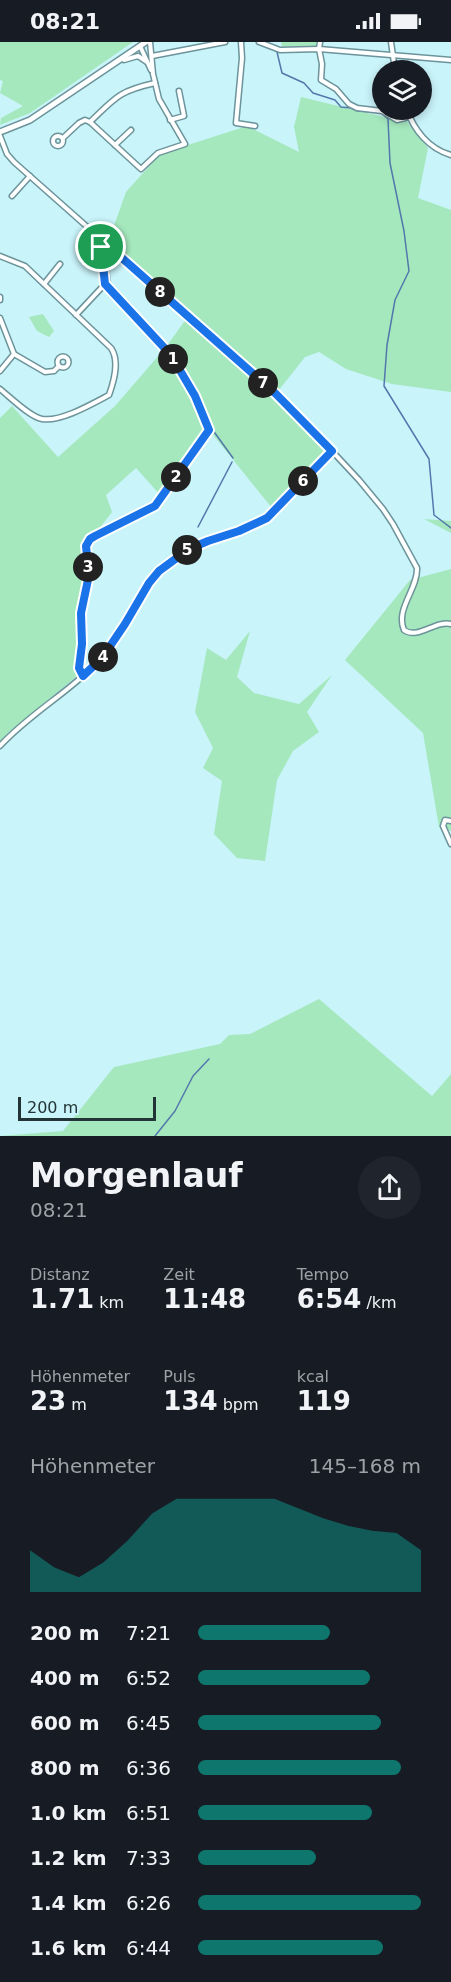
<!DOCTYPE html>
<html lang="de">
<head>
<meta charset="utf-8">
<style>
	body { margin:0; font-family:"DejaVu Sans",sans-serif; background:#20242c; color:#f1f3f6; height:100vh; display:flex; flex-direction:column; font-size:22px; white-space:nowrap }
	* { box-sizing:border-box; margin:0 }
	p { font-size:20px; color:#9ea1a6 }
	.icon { flex:none; width:33px; height:33px; fill:none; stroke:currentColor; stroke-width:2; stroke-linecap:round; stroke-linejoin:round }
	.map { position:relative; height:1094px; overflow:hidden }
	.sheet { display:flex; flex-direction:column; background:#171b24; flex:1 }
	.sheet>* { flex:none }
	.fabs { position:absolute; left:372px; top:18px; display:grid; gap:12px }
	.fabs a { display:grid; place-items:center; width:60px; height:60px; border-radius:50%; background:#171b24; box-shadow:0 3px 9px #0003; font-size:30px }
	.scale { position:absolute; left:18px; bottom:15px; width:138px; box-sizing:border-box; padding-left:6px; border:3px solid #233436; border-top:0; font-size:16px; line-height:21px; white-space:nowrap; color:#233436; -webkit-text-stroke:4px #c9f4fa; paint-order:stroke }
	.pin { position:absolute; display:grid; place-items:center; width:51px; height:51px; color:#fff; margin:-26px; border:3px solid #fff; border-radius:50%; box-shadow:0 2px 6px #0007 }
	.km { position:absolute; width:30px; height:30px; margin:-15px; border-radius:50%; background:#222; color:#fff; font-size:16px; line-height:30px; text-align:center }
	.round { display:grid; place-items:center; flex:none; width:63px; height:63px; border-radius:32px; background:#20242c }
	.overview { display:flex; align-items:center; justify-content:space-between; height:102px; padding:0 30px }
	h1 { font-size:33px; font-weight:700; line-height:45px }
	.figures { display:grid; grid-template-columns:repeat(3,1fr); gap:9px; height:102px; padding:6px 30px }
	.figures div { display:grid; align-content:center }
	.figures b { font-size:26px; font-weight:700 }
	.figures small { font-size:16px; font-weight:400 }
	.figures p { font-size:16px }
	.chart { height:168px; padding:12px 30px }
	.chart p { display:flex; justify-content:space-between }
	.chart svg { width:100%; height:108px; margin-top:6px; fill:#0f766e; opacity:.7 }
	ul { padding:0 30px; list-style:none; font-size:20px }
	li { display:grid; grid-template-columns:96px 72px 1fr; align-items:center; height:45px }
	li i { height:15px; border-radius:8px; background:#0f766e }
	.status { display:flex; justify-content:space-between; align-items:center; height:42px; padding:0 30px; background:#171b24; direction:ltr }
	.status svg { height:16px; fill:currentColor }
	.map>svg:first-child { display:block }
	.green { fill:#a5e8be }
	.lines { fill:none; stroke-linecap:round; stroke-linejoin:round }
	.stream { stroke:#5378ac; stroke-width:1.5 }
	.minor-casing { stroke:#6c949a; stroke-width:7 }
	.secondary-casing { stroke:#6c949a; stroke-width:8 }
	.minor { stroke:#fff; stroke-width:4 }
	.secondary { stroke:#fff; stroke-width:5 }
	.route-casing { stroke:#fff; stroke-width:12 }
	.route { stroke:#1a73e8; stroke-width:8 }
</style>
</head>
<body>
<div class="status"><b>08:21</b><svg viewBox="0 0 49 12"><path d="M0 12V9h3v3zM5 12V6h3v6zM10 12V3h3v9zM15 12V0h3v12zM26 1h20v11H26zM47 4h2v5h-2z"/></svg></div>
<div class="map">
<svg width="451" height="1094" viewBox="0 0 451 1094">
	<rect width="100%" height="100%" fill="#c9f4fa"/>
	<g class="green">
		<polygon points="0,0 133,0 30,71 0,83 1,76 23,64 0,51 3,39 0,38"/>
		<polygon points="281,0 317,0 316,4 282,5"/>
		<polygon points="301,55 384,75 405,77 428,106 418,156 451,168 451,350 392,342 346,327 319,310 305,315 275,353 325,410 272,466 210,389 161,454 136,426 106,453 112,470 85,505 77,634 10,689 0,699 0,376 12,364 58,415 115,364 166,305 186,277 105,206 110,195 126,150 160,112 247,84 299,110 294,85"/>
		<polygon points="43,272 54,289 49,295 37,289 29,275"/>
		<polygon points="424,477 451,479 451,491"/>
		<polygon points="451,527 451,789 439,785 423,691 345,618 410,538"/>
		<polygon points="250,589 237,635 254,651 299,662 332,633 307,670 319,690 293,709 277,738 265,819 237,816 214,792 222,739 203,726 213,706 195,670 207,606 226,618"/>
		<polygon points="319,957 432,1054 451,1032 451,1094 0,1094 63,1089 114,1025 220,1002 229,993 250,992"/>
	</g>
	<g class="lines">
		<g class="stream">
			<polyline points="277,10 282,31 304,41 313,51 335,58 341,65 351,66 358,69 373,70"/>
			<polyline points="381,71 388,77 390,121 404,189 409,229 395,258 387,303 384,344 429,417 434,473 451,486"/>
			<polyline points="106,208 111,244 169,307 197,352 212,387 233,416"/>
			<polyline points="198,485 232,420"/>
			<polyline points="155,1094 175,1069 193,1034 209,1017"/>
		</g>
		<defs>
			<g id="minor">
				<polyline points="241,0 242,16 236,81 255,84"/>
				<polyline points="259,0 280,8 319,7 451,18"/>
				<polyline points="320,0 319,7 322,22 321,38 336,47 349,62 357,66 382,69 397,78 409,75"/>
				<polyline points="391,0 395,28"/>
				<polyline points="140,4 151,28"/>
				<polyline points="152,14 225,0"/>
				<polyline points="124,18 138,14 147,20"/>
				<path d="M407,68C414,88 429,107 451,113"/>
				<polyline points="170,78 184,74 179,49"/>
				<path d="M90,80C116,55 119,49 155,41"/>
				<circle cx="58" cy="99" r="5"/>
				<path d="M0,94L7,112L14,120L276,352L304,379L359,438L383,467L393,482L417,526C418,547 395,567 404,588C418,598 435,578 451,582"/>
				<polyline points="63,96 79,81 85,78 90,80 141,127 158,111 185,102 159,57 153,32 150,0"/>
				<polyline points="115,103 131,88"/>
				<polyline points="12,154 30,134"/>
				<path d="M0,214L25,224L111,306C120,319 114,339 109,353C92,362 61,380 42,377C30,375 10,355 0,347"/>
				<polyline points="44,242 60,222"/>
				<polyline points="0,255 0,258"/>
				<polyline points="76,273 105,242"/>
				<polyline points="0,276 14,312 45,330 54,329 59,324"/>
				<circle cx="63" cy="320" r="5.5"/>
				<polyline points="0,329 14,312"/>
				<polyline points="83,634 79,626 82,601 81,571 88,545 89,533 86,504 90,497 155,464 209,388 195,354 171,313 105,242 101,205 104,201"/>
				<path d="M0,704C30,671 70,650 101,617C125,592 134,554 159,529C172,516 191,505 209,498C226,492 245,489 261,480C285,465 312,430 332,409"/>
				<polyline points="451,779 445,778 443,784 451,802"/>
			</g>
			<polyline id="secondary" points="0,90 30,78 146,0"/>
		</defs>
		<use href="#minor" class="minor-casing"/>
		<use href="#secondary" class="secondary-casing"/>
		<use href="#minor" class="minor"/>
		<use href="#secondary" class="secondary"/>
	</g>
	<g class="lines">
		<defs>
			<polygon id="route" points="105,201 276,352 332,409 267,476 239,489 208,499 189,507 159,529 149,541 125,582 102,616 83,634 79,626 82,602 81,571 89,533 86,504 90,497 95,494 155,464 209,388 195,354 171,313 105,242 101,205"/>
		</defs>
		<use href="#route" class="route-casing"/>
		<use href="#route" class="route"/>
	</g>
</svg>
<div class="fabs">
<a><svg class="icon" aria-label="layers" viewBox="0 0 24 24"><path d="M12 4l9 5-9 5-9-5zM3 14l9 5 9-5"/></svg></a>
</div>
<div class="scale">200 m</div>
<div class="pin" style="left:101px;top:205px;background:#1e9e55"><svg class="icon" aria-label="arrive" viewBox="0 0 24 24"><path d="M6 21V4h12l-3 4 3 4H6"/></svg></div>
<b class="km" style="left:173px;top:317px">1</b>
<b class="km" style="left:176px;top:435px">2</b>
<b class="km" style="left:88px;top:525px">3</b>
<b class="km" style="left:103px;top:615px">4</b>
<b class="km" style="left:187px;top:508px">5</b>
<b class="km" style="left:303px;top:439px">6</b>
<b class="km" style="left:263px;top:341px">7</b>
<b class="km" style="left:160px;top:250px">8</b>
</div>
<section class="sheet">
<div class="overview"><div><h1>Morgenlauf</h1><p>08:21</p></div><a class="round"><svg class="icon" aria-label="share" viewBox="0 0 24 24"><path d="M12 15V3M7 8l5-5 5 5M5 13v7h14v-7"/></svg></a></div>
<div class="figures">
<div><p>Distanz</p><b>1.71<small> km</small></b></div>
<div><p>Zeit</p><b>11:48</b></div>
<div><p>Tempo</p><b>6:54<small> /km</small></b></div>
</div>
<div class="figures">
<div><p>Höhenmeter</p><b>23<small> m</small></b></div>
<div><p>Puls</p><b>134<small> bpm</small></b></div>
<div><p>kcal</p><b>119</b></div>
</div>
<div class="chart"><p><span>Höhenmeter</span>145–168 m</p>
<svg viewBox="0 0 160 44" preserveAspectRatio="none"><path d="M0 44V27L10 34L20 38L30 32L40 23L50 12L60 6L70 6L80 6L90 6L100 6L110 10L120 14L130 17L140 19L150 20L160 27V44z"/></svg>
</div>
<ul>
<li><b>200 m</b>7:21<i style="width:59%"></i></li>
<li><b>400 m</b>6:52<i style="width:77%"></i></li>
<li><b>600 m</b>6:45<i style="width:82%"></i></li>
<li><b>800 m</b>6:36<i style="width:91%"></i></li>
<li><b>1.0 km</b>6:51<i style="width:78%"></i></li>
<li><b>1.2 km</b>7:33<i style="width:53%"></i></li>
<li><b>1.4 km</b>6:26<i style="width:100%"></i></li>
<li><b>1.6 km</b>6:44<i style="width:83%"></i></li>
</ul>
</section>
</body>
</html>
